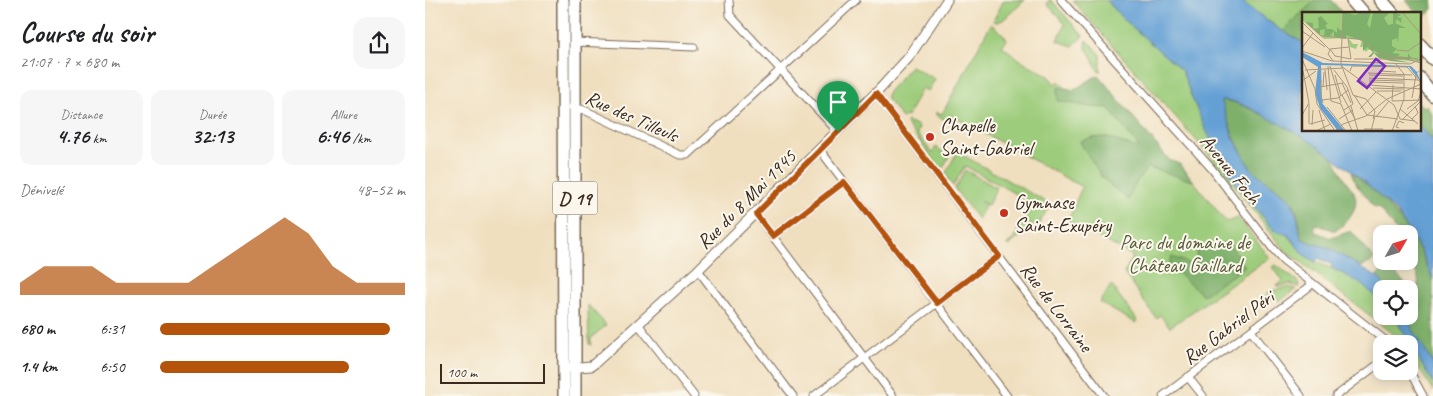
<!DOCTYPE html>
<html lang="fr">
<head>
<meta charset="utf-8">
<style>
	body { margin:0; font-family:Caveat,sans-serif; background:#f6f6f6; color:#202124; height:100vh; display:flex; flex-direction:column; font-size:19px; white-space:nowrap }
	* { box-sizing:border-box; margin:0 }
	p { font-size:16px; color:#757577 }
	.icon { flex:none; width:28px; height:28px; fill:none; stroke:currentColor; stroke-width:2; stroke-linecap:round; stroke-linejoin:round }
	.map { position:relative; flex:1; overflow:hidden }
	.panel { display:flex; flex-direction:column; background:#fff; width:425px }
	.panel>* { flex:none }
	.needle { width:32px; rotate:51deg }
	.fabs { position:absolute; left:948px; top:225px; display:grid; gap:10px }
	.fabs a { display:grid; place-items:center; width:45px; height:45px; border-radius:10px; background:#fff; box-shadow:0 2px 12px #0003; font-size:25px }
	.scale { position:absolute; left:15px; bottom:12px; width:105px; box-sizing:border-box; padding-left:5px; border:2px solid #3b2a1e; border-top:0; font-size:14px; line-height:18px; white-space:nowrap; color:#3b2a1e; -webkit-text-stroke:4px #fbf7ec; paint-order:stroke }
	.pin { position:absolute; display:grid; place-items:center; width:42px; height:42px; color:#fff; margin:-51px -21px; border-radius:50% 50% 50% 0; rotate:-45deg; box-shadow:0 0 5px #0007 }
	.pin .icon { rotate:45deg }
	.round { display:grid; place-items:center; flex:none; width:52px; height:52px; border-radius:15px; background:#f6f6f6 }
	.headline { display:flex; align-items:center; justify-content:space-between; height:85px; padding:0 20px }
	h1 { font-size:28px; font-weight:700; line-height:38px }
	.metrics { display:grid; grid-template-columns:repeat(3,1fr); gap:8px; height:85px; padding:5px 20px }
	.metrics div { display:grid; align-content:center; border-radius:12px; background:#f6f6f6; text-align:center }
	.metrics b { font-size:21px; font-weight:700 }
	.metrics small { font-size:14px; font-weight:400 }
	.metrics p { font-size:14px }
	.chart { height:140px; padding:10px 20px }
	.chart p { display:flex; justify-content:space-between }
	.chart svg { width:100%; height:90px; margin-top:5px; fill:#b45309; opacity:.7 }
	ul { padding:0 20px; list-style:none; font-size:16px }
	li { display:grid; grid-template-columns:80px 60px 1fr; align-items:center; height:38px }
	li i { height:12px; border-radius:6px; background:#b45309 }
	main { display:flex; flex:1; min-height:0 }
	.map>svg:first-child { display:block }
	.green { fill:#9dcc7b; stroke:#6c7b4c }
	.forest { fill:#7eb06b; stroke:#5c6d44 }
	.water { fill:#65a0d5; stroke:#50657a }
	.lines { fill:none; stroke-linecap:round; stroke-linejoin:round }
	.minor-casing { stroke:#7a6956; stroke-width:9 }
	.tertiary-casing { stroke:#7a6956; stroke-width:11 }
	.primary-casing { stroke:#7a6956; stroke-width:14 }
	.motorway-casing { stroke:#7a6956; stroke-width:15 }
	.minor { stroke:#fff; stroke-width:7 }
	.tertiary { stroke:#fff; stroke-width:9 }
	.primary { stroke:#fff; stroke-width:11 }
	.motorway { stroke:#fff; stroke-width:12 }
	.route-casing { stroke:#fff; stroke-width:10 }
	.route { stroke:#b45309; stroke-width:6 }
	.poi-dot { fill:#c8321e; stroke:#fbf7ec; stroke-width:2 }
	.labels { text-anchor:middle; stroke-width:4; stroke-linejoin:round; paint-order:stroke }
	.shield { fill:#fbf7ec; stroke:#75685c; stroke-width:1 }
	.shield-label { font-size:19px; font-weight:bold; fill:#3b2a1e }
	.street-label { font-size:20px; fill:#3b2a1e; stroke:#fbf7ec }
	.poi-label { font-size:20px; fill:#3b2a1e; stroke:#fbf7ec; text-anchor:start }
	.park-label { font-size:20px; fill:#585b3a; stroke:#fbf7ec }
	.inset-road { fill:none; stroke:#a8977f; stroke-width:1 }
	.view { fill:#7b2cbf; fill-opacity:0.15; stroke:#7b2cbf; stroke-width:2.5 }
	.inset-edge { fill:none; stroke:#3b2a1e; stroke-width:2.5 }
</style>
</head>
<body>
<main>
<section class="panel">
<div class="headline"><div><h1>Course du soir</h1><p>21:07 · 7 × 680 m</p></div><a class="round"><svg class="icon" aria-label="share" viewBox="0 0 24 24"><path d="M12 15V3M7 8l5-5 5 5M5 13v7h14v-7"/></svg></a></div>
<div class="metrics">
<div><p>Distance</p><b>4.76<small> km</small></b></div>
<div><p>Durée</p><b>32:13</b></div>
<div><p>Allure</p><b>6:46<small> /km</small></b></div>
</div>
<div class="chart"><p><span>Dénivelé</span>48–52 m</p>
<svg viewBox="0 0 160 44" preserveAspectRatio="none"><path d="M0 44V38L10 30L20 30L30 30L40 38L50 38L60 38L70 38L80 30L90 22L100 14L110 6L120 14L130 30L140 38L150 38L160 38V44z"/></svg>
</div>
<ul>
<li><b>680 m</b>6:31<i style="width:94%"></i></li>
<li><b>1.4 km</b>6:50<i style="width:77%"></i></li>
</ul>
</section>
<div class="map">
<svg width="1008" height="396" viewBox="0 0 1008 396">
	<rect width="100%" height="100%" fill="#fbf7ec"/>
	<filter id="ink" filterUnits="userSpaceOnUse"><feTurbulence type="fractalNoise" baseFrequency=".02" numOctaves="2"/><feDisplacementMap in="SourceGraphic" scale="10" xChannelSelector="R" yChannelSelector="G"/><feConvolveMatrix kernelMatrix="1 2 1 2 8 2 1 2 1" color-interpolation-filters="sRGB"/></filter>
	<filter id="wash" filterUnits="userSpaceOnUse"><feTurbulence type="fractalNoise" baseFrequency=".0096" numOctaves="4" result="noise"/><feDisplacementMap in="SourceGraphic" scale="20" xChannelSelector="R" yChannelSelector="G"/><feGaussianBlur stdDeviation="1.12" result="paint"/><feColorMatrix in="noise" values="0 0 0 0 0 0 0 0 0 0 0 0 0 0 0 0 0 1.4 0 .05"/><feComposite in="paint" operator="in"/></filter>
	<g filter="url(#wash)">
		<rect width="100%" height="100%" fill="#f0dfbf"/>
		<g class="green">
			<polygon points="579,0 600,0 578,20 572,22 568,21"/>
			<polygon points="624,0 626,0 658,36 648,46 633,41 640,24 622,4"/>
			<polygon points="647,0 681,0 701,21 757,71 767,98 796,160 810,183 849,230 863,235 879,255 891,262 927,277 940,286 956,302 956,316 968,316 973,323 1008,384 1008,391 984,352 984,344 978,344 965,331 860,250 786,157"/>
			<polygon points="815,0 906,0 878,14 878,43 853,28"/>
			<polygon points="566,24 579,35 582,40 577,46 594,59 624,76 631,84 634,81 640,88 649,90 673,75 744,160 755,164 801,222 813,218 845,258 745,327 735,315 731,318 699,273 708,256 643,221 657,187 533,119 527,124 529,119 525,117 522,121 512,115 512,112 517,114"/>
			<path d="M662,40L675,55V72C668,65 669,57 661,49Z"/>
			<polygon points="486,66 510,79 503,91 497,88 482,117 480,116 477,118 462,99 462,93"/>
			<polygon points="482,121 494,126 492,133 507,153 511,147 524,156 518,168 515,169 481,123"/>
			<polygon points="532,152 623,203 624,206 612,227 606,223 602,231 583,246 582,244 588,240 607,203 540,166 528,186 520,175"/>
			<polygon points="540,170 572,188 563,205 555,201 561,205 553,219 529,188 531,187"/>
			<polygon points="851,265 873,282 874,287 865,284 851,287 858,281 848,267"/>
			<polygon points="686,285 713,321 711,323 675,303"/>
			<polygon points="863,287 871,289 855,301 850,297 845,300 841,294 846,291"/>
			<polygon points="163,305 181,325 166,338 166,345 164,344"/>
		</g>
		<g class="forest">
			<polygon points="890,0 906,0 918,14 878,14 878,43 858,31"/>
			<polygon points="981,0 1007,0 1008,9 997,19 994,14 992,14"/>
			<path d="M673,75L744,160L755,164L768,181L723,167L712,181L703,200L677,178L655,142C685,130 689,144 715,148L683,108L667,107L633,101V87L649,90Z"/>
			<path d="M798,100C819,102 893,140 907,157C913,164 915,173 920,181C923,185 927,189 929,193C936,209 921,224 910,231L891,224L889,225L890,232L906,238L926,231L949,259L945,263L935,267L904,248L886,243L876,238C875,224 873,205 861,195C851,186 836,181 827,170C813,152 803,123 797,102Z"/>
			<polygon points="994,102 999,107 1002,106 1008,115 1008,141 994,124"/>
			<path d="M926,173C959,198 986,226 1001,264C1004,270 1007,276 1008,282C1008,309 1008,337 1008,364L980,316H984V289H962L952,277L956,272L968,263L971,266C968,276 978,280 984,287L993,286C995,275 989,268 984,260V234H974L954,209L948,207L930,183Z"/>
			<polygon points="803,242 820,267 778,295 744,265 747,257 768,265 772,261 771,250"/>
		</g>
		<g class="water">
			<path d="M681,0H815L853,28L878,43V130H994V124L1008,141V280L997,253L983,229L971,212L941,184L901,152L870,132L823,107L807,101L797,100V102L808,137L827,170L861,195L867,202L873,219L876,238L886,243L904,248L955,279L962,289H956V302C942,286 926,277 906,268L907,265L893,258L891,262L879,255L863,235L849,230L810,183L796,160L779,126L767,98L757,71L701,21Z"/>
			<polygon points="968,316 980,316 1008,364 1008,384 973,323"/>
		</g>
	</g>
	<g filter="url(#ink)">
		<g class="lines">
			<defs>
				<g id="minor">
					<polyline points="304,0 305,15 413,132"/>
					<polyline points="636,0 787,169 848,249 858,260 965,344"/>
					<polyline points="149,42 269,47"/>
					<polyline points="451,94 679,396"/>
					<polyline points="147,107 159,110 255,155 263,155 431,0"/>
					<polyline points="395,150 582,396"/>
					<polyline points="331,214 468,396"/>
					<polyline points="348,236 419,182"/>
					<polyline points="273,270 368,396"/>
					<polyline points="213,324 269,396"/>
					<polyline points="826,331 876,396"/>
					<polyline points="984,370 998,396"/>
					<polyline points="763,377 778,396"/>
					<polyline points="389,396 574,256"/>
					<polyline points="738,396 884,287 887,283"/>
					<polyline points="911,396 956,362"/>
				</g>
				<polyline id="tertiary" points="143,368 166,366 170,363 273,270 454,90 484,57 522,0"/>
				<g id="primary">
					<polyline points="138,0 139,396"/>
					<polyline points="150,0 150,396"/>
				</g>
				<g id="motorway">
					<polyline points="927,0 939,14"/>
					<polyline points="956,0 968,14"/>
					<polyline points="994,44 1008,59"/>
					<polyline points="994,78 1008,95"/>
				</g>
			</defs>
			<use href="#minor" class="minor-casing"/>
			<use href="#tertiary" class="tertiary-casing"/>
			<use href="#primary" class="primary-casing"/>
			<use href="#motorway" class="motorway-casing"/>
			<use href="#minor" class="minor"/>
			<use href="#tertiary" class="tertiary"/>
			<use href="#primary" class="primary"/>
			<use href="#motorway" class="motorway"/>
		</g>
	</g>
	<g class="lines" filter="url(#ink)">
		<defs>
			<polygon id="route" points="451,94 574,256 512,303 419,182 348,236 331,214"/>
		</defs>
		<use href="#route" class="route-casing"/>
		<use href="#route" class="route"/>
	</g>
	<g class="poi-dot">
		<circle cx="505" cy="137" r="5"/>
		<circle cx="579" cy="213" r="5"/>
	</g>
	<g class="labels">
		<rect class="shield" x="127.5" y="181.5" width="45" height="33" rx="4"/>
		<g class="shield-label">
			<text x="150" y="205">D 19</text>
		</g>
		<g class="street-label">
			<text transform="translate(207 116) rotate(24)" y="7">Rue des Tilleuls</text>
			<text transform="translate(806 169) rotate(51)" y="7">Avenue Foch</text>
			<text transform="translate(321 199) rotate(-45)" y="7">Rue du 8 Mai 1945</text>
			<text transform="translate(632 307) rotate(53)" y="7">Rue de Lorraine</text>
			<text transform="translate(803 327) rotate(-37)" y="7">Rue Gabriel Péri</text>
		</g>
		<g class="poi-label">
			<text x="515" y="132">Chapelle<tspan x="515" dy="23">Saint-Gabriel</tspan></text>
			<text x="589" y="209">Gymnase<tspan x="589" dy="23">Saint-Exupéry</tspan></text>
		</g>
		<g class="park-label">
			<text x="760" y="249">Parc du domaine de<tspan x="760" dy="23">Château Gaillard</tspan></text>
		</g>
	</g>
	<g transform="translate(877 12)">
		<rect width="119" height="119" fill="#f0dfbf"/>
		<path d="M0,0H119V50L77,46L68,37L63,40L62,32L61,35H58L60,28L47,27L51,32H56L54,37L48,35L46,26L22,27L0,8Z" fill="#9dcc7b"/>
		<path d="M41,0L53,3L60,0V5V0H69L65,12L68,16L71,0H88L82,6L86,13L91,12V0L99,3L95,5L99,6L100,3L99,11L95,7L93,11L104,16H97L96,31L95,26L90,28V34L95,37L90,41L98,42L95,45H106V41L109,46L117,47H90L110,51L89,49L77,46L72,41L78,42L71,38L72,41L69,45H66L71,40L66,36L67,34L61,39V29L44,23V27L37,26L32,24V19L28,24H22L23,17L18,18V23L4,10L11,11V17L17,16L16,6L19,4L26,12L23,13L25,17H30L35,21V15L39,19L41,16Z" fill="#7eb06b"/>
		<path d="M0,40L21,51L109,54L115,60L119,58L115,61L119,70L107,55L19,53L20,91L43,119H36L18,96L13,81L16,55L0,45Z" fill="#65a0d5"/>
		<path class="inset-road" d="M41,0L39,52L51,83L56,85M100,0L119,22M0,10L28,38L26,42L31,49M4,10L19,24L57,27L80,43L116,47M0,19L23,35M46,27L49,47M0,36L11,21M28,37L33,44L49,47M28,37L47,35M95,38L106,39L119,30M0,39L30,49L108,52L119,47M0,47L13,77L15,92L33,119M52,47H104L119,51M26,54L29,89L39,92M28,54L39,91M39,54L92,93L98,107L113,109M3,58L41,56M23,58L25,78M32,58L45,75L51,92L42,98M48,59L50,54L105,55L119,71M78,59L94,60M66,61L110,63M33,63L39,84M67,63L101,64M67,66L116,68M19,68L18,80L21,91M67,68L101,69M0,69L14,59M67,70L101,71M40,71L49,91M67,73L119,77M18,75L41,71M21,75L22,60M71,76L101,77M75,79H99M40,83L53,107M52,83L65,103L96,107M54,84L64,87L73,99L71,107M110,86L114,63M20,88L36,86L46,78M90,89L91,73M90,89L119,88M39,92L50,119M49,94L56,119M25,95L44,119M58,97L74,80M98,97L116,112M105,97L116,89L119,80M17,98L23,119M0,103L7,91L1,59M74,105L87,89M37,107L51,98M101,107L119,89M110,107L116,101L113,94M7,112V92M8,112L23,108M10,113L11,98M97,116L94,115L97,109L102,111M62,117H81M14,119L29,112M33,119L41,112L64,104L85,87L119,72M69,119L73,104M90,119L102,87V62L93,51"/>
		<path class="view" d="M74,47L83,54L65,76L56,69Z"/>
		<rect width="119" height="119" class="inset-edge"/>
	</g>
</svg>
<div class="fabs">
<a><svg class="needle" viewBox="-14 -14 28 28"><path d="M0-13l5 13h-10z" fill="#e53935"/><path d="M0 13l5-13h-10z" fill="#757577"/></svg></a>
<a><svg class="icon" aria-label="locate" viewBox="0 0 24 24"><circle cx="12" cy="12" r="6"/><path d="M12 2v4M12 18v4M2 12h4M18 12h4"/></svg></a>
<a><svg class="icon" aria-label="layers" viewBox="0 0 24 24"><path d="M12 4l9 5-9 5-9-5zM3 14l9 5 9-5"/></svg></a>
</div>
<div class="scale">100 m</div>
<div class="pin" style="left:413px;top:132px;background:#1e9e55"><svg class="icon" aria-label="arrive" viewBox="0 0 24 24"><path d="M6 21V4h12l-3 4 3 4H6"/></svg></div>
</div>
</main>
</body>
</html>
